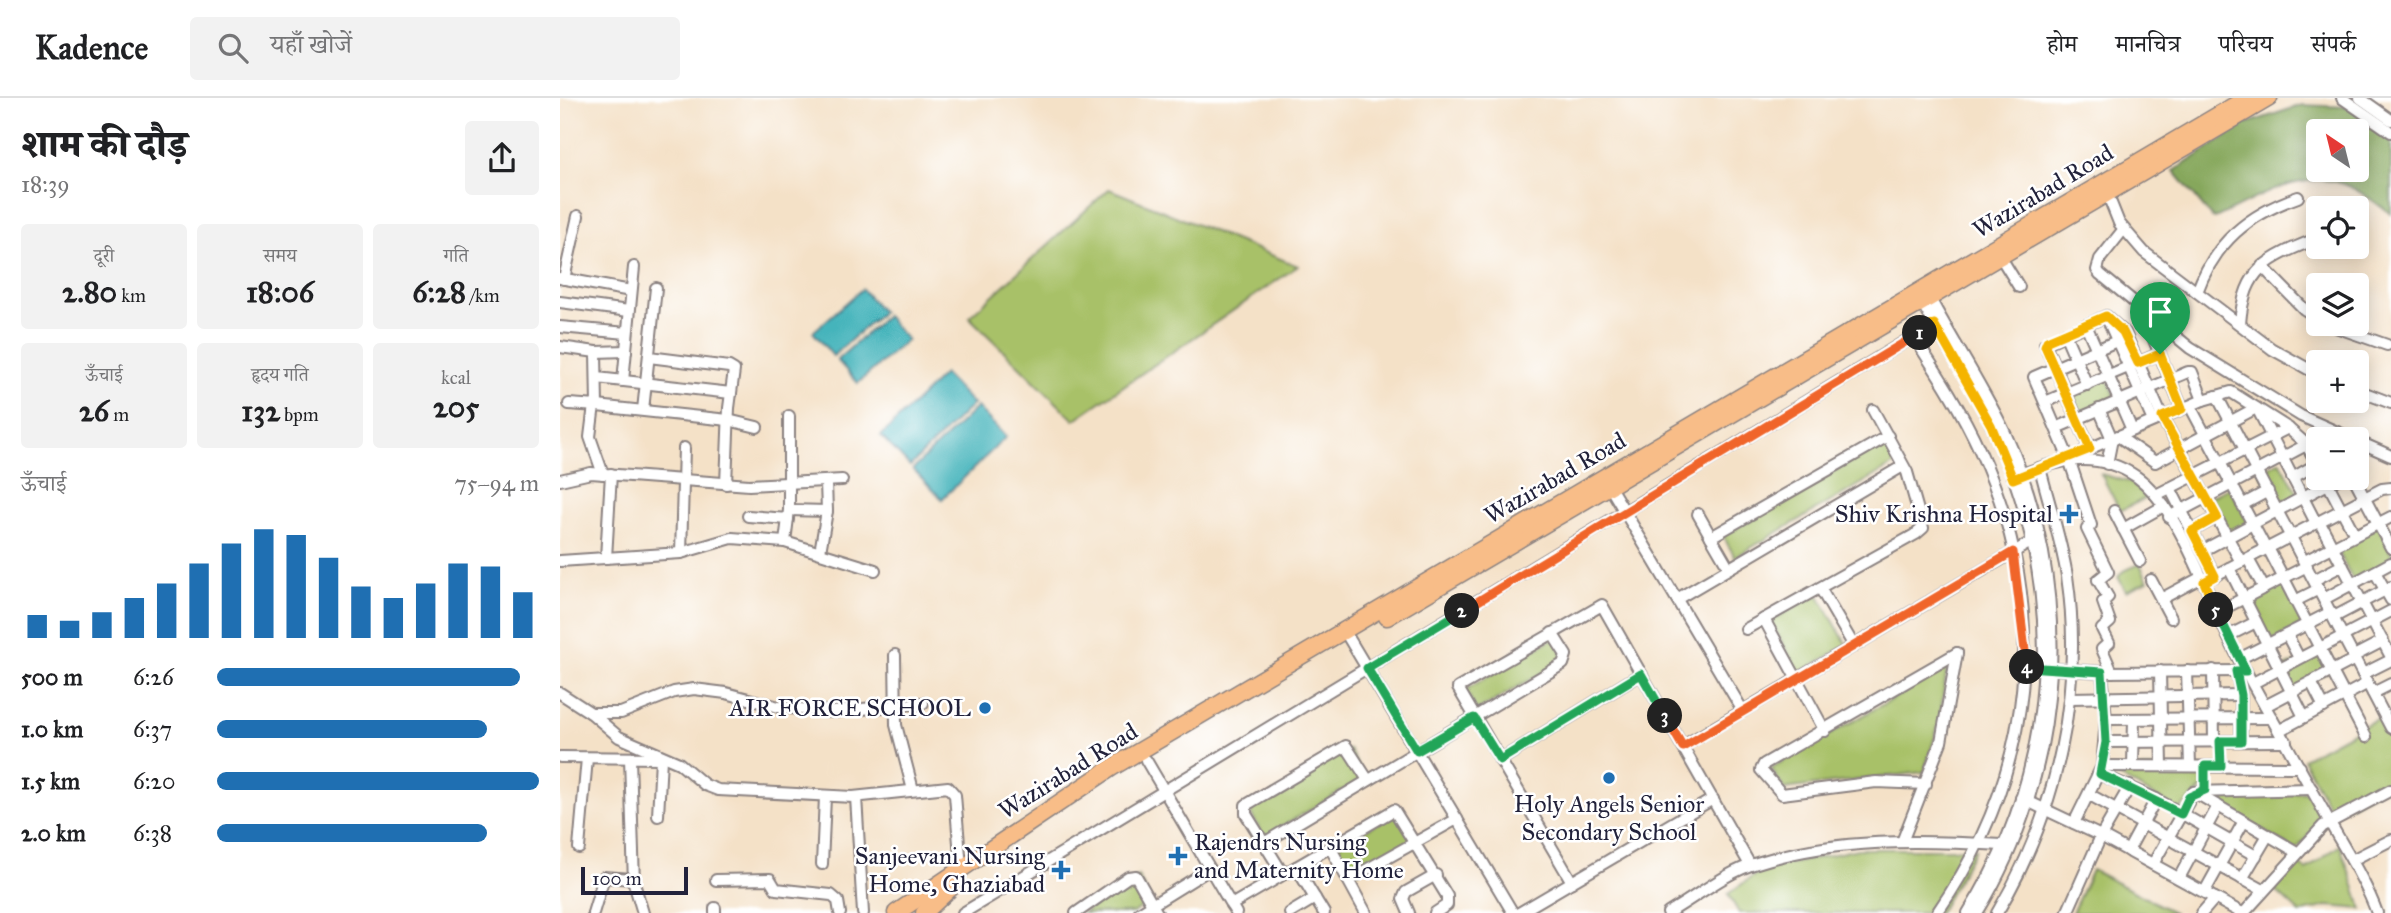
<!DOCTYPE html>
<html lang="hi">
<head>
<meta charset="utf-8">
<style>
	body { margin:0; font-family:"IM FELL Great Primer","Noto Serif Devanagari",serif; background:#f2f2f2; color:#202124; height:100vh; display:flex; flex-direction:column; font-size:26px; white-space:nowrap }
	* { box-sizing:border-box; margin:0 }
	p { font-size:23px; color:#757577 }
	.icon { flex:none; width:38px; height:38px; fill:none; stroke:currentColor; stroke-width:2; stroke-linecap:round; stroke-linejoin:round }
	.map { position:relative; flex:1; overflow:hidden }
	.sheet { display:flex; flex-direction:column; background:#fff; width:560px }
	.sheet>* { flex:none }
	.needle { width:46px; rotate:325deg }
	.buttons { position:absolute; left:1746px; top:21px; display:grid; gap:14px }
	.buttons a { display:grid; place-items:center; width:63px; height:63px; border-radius:7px; background:#fff; box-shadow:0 4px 18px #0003; font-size:35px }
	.scale { position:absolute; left:21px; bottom:18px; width:107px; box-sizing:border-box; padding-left:7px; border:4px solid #22223b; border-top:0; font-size:19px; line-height:24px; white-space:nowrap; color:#22223b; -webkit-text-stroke:5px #fff; paint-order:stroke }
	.pin { position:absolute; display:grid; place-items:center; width:60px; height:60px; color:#fff; margin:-72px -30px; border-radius:50% 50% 50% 0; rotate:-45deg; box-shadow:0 0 7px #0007 }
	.pin .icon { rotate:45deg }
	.km { position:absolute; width:35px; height:35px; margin:-18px; border-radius:50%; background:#222; color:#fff; font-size:19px; line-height:35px; text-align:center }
	.round { display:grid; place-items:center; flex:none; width:74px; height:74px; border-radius:7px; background:#f2f2f2 }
	.head { display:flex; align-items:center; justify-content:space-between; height:119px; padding:0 21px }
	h1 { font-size:38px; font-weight:800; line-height:52px }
	.figures { display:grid; grid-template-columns:repeat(3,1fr); gap:10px; height:119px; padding:7px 21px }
	.figures div { display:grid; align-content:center; border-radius:7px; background:#f2f2f2; text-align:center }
	.figures b { font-size:30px; font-weight:800 }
	.figures small { font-size:19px; font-weight:400 }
	.figures p { font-size:19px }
	.chart { height:196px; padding:14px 21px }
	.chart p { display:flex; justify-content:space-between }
	.chart svg { width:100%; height:126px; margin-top:7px; stroke:#1f6fb2; stroke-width:6 }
	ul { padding:0 21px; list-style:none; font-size:23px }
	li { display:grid; grid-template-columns:112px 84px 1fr; align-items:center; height:52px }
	li i { height:18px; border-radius:9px; background:#1f6fb2 }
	header { display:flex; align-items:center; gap:42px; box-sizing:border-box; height:98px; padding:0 35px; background:#fff; border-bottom:2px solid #e0e0e0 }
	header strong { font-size:33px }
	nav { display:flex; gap:38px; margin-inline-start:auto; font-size:24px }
	.search { width:490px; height:63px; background:#f2f2f2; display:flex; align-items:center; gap:18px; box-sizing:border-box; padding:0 24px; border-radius:7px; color:#757577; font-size:26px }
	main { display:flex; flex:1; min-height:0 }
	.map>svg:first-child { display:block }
	.green { fill:#a8c167; stroke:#657251; stroke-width:2 }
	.forest { fill:#86a75c; stroke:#54644c; stroke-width:2; fill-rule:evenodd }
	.water { fill:#44b4bb; stroke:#336b7b; stroke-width:2 }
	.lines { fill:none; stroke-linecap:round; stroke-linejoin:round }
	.minor-casing { stroke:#8b8281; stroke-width:14 }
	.highway-casing { stroke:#8b8281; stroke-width:19 }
	.minor { stroke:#fff; stroke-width:10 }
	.highway { stroke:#f8bd88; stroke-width:16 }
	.split-1-casing { stroke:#fff; stroke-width:14 }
	.split-2-casing { stroke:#fff; stroke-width:14 }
	.split-3-casing { stroke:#fff; stroke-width:14 }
	.split-4-casing { stroke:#fff; stroke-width:14 }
	.split-5-casing { stroke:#fff; stroke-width:14 }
	.split-6-casing { stroke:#fff; stroke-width:14 }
	.split-1 { stroke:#f5b400; stroke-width:9 }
	.split-2 { stroke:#f0652b; stroke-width:9 }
	.split-3 { stroke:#22a559; stroke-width:9 }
	.split-4 { stroke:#f0652b; stroke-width:9 }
	.split-5 { stroke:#22a559; stroke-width:9 }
	.split-6 { stroke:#f5b400; stroke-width:9 }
	.poi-dot { fill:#1f6fb2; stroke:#fff; stroke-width:2.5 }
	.labels { text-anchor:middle; stroke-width:5; stroke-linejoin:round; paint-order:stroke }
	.street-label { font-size:24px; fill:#22223b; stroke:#fff }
	.poi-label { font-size:24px; fill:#22223b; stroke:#fff; text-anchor:end }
</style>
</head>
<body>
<header>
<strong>Kadence</strong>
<div class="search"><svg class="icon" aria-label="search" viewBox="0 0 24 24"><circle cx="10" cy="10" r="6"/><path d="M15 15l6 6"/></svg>यहाँ खोजें</div>
<nav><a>होम</a><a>मानचित्र</a><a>परिचय</a><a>संपर्क</a></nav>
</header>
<main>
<section class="sheet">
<div class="head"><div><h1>शाम की दौड़</h1><p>18:39</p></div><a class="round"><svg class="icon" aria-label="share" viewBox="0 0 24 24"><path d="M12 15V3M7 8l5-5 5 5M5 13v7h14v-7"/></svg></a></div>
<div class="figures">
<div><p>दूरी</p><b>2.80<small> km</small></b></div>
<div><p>समय</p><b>18:06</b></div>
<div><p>गति</p><b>6:28<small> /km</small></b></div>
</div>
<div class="figures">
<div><p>ऊँचाई</p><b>26<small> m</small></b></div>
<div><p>हृदय गति</p><b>132<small> bpm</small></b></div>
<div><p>kcal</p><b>205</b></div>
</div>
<div class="chart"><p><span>ऊँचाई</span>75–94 m</p>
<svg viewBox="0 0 160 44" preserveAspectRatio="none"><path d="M5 44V36M15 44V38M25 44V35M35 44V30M45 44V25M55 44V18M65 44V11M75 44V6M85 44V8M95 44V16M105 44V26M115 44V30M125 44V25M135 44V18M145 44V19M155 44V28"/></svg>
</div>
<ul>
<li><b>500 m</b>6:26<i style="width:94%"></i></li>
<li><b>1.0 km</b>6:37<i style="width:84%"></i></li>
<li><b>1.5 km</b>6:20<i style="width:100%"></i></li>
<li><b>2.0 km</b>6:38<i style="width:84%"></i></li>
</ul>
</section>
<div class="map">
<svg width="1831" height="815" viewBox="0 0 1831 815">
	<rect width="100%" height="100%" fill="#fff"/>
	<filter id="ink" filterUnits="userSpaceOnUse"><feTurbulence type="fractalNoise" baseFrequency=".0143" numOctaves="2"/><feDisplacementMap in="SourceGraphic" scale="14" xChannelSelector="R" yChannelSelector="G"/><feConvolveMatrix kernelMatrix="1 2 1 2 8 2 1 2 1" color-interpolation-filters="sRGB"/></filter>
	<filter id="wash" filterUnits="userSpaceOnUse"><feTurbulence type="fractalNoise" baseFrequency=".00686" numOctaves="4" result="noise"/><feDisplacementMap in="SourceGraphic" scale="28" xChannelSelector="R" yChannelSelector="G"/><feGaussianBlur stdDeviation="1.57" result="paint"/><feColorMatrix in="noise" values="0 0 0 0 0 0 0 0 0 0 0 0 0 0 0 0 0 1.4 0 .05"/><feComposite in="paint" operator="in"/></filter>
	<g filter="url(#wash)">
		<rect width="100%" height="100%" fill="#f4e1c7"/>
		<g class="green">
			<polygon points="549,91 738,168 514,322 409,219"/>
			<polygon points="1547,280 1556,300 1517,316 1508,297"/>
			<polygon points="1324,344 1337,365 1175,459 1163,438"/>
			<polygon points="1720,363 1740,399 1720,410 1700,374"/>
			<polygon points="1541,376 1569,384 1588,399 1560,413"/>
			<polygon points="1670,389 1689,426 1669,437 1649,400"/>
			<polygon points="1818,427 1831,452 1831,462 1793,482 1776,449"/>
			<polygon points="1580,466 1588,483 1566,493 1558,479 1563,473"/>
			<polygon points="1722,483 1744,526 1708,545 1687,501"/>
			<polygon points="1258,496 1287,547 1239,575 1210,523"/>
			<polygon points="994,540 1006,561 917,613 905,592"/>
			<polygon points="1757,553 1768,574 1732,592 1722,571"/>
			<polygon points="1387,570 1379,625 1364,674 1224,691 1211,670"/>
			<polygon points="1822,618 1831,637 1831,686 1773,717 1743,661"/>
			<polygon points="789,651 805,679 704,739 688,710"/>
			<polygon points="1642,670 1642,690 1619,712 1546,671"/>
			<polygon points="1751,694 1764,721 1736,752 1640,696"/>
			<polygon points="837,714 853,741 792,777 776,749"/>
			<polygon points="1780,747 1802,811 1767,808 1740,815 1715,792 1736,765 1746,772"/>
			<polygon points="1298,751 1415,751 1379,815 1179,815 1168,796 1202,772"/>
			<polygon points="1532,772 1615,815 1512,815"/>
			<polygon points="578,778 591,803 573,815 523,815"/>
		</g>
		<path class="forest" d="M1742,7L1790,9L1831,40V116C1814,104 1792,85 1770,83C1730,77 1688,105 1653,121L1614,73L1685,26ZM1759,33H1797V72H1759Z"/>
		<g class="water">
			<polygon points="302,191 322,214 273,258 253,234"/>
			<polygon points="326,218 347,242 298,285 277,262"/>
			<polygon points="384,276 413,306 350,368 321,338"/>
			<polygon points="417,309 446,339 382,401 353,371"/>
		</g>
	</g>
	<g filter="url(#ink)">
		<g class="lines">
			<defs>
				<g id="minor">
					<polyline points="1782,0 1831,34"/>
					<polyline points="1800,0 1831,22"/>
					<polyline points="1547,95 1559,125 1584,154 1712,251 1759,277"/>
					<polyline points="1563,132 1540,161 1537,172 1540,176 1630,250 1741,318 1793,341"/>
					<polyline points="1440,158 1459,189"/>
					<polyline points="1702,168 1744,211 1759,221"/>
					<polyline points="0,180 71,193"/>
					<polyline points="4,181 18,118"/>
					<path d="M1637,194C1655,144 1689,116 1738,99"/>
					<path d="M1367,195C1392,242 1422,287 1445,335C1516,488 1505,672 1417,815"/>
					<path d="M1360,201C1386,249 1418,295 1440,345C1507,501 1498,671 1408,815"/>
					<polyline points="0,204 69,213"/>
					<polyline points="1547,220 1593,323"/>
					<path d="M1680,226C1684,170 1708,160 1756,141"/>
					<polyline points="1767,226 1827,247"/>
					<polyline points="1526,227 1572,332"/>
					<polyline points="1588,227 1622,311"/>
					<polyline points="0,229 67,235"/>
					<polyline points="1505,236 1527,287"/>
					<path d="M1354,239C1378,276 1402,313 1420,353C1492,511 1475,674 1377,815"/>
					<polyline points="0,249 36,254 66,253"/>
					<polyline points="89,259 169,269 174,272 169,310 166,386"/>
					<polyline points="37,280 171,295"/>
					<polyline points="63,283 74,169"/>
					<polyline points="1797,292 1831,305"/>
					<polyline points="1657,298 1831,630"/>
					<polyline points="1485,304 1599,256"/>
					<polyline points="9,306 37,308 36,254"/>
					<polyline points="34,307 30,339 43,376"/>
					<polyline points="37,308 168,322 197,329"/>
					<polyline points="1630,308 1706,451"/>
					<polyline points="1539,311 1552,341 1547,366"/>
					<polyline points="83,312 96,190"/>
					<polyline points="1698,312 1756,425"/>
					<polyline points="1496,330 1628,274 1632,274 1643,302"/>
					<polyline points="1558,338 1595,364 1696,310"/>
					<polyline points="1797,343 1831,358"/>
					<polyline points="1530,351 1485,246 1546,218 1565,235 1602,319 1681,464"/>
					<polyline points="1524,353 1643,302 1671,294 1728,330"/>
					<path d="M1456,379C1496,361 1538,352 1577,379C1622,411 1653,514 1680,563C1709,616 1739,669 1768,721C1785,752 1805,782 1817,815"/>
					<polyline points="1732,380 1759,365"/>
					<polyline points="1794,380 1831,450"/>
					<polyline points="0,382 31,375 189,387 282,382"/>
					<polyline points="1766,382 1795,437"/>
					<polyline points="1050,389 1183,613"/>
					<polyline points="1610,390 1655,478"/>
					<polyline points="1596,397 1728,330 1746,346 1759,369"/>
					<polyline points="1682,407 1708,393"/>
					<polyline points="229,412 267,413"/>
					<polyline points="1554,413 1580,463"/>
					<polyline points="1138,416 1151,439"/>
					<polyline points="188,418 228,421"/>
					<polyline points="1609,419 1767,336 1774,341"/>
					<polyline points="1759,423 1831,559"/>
					<polyline points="1563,431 1604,408"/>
					<polyline points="1632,433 1657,419"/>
					<polyline points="225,444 229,412 229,318"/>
					<polyline points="1708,450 1806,639"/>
					<polyline points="1642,453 1779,380"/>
					<polyline points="260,454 267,413 266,384"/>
					<polyline points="121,455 124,350"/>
					<polyline points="46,460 51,376"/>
					<polyline points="1688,461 1704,490"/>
					<polyline points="0,463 121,455 172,440 225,444 315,472"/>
					<polyline points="1745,463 1831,419"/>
					<polyline points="1169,470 1151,439 1328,338"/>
					<polyline points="1669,470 1744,619"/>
					<polyline points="1815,474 1831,502"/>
					<polyline points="1591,482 1611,520"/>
					<polyline points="1754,482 1783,467"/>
					<polyline points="1644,483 1822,391 1831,390"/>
					<polyline points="1260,490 1294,548"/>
					<polyline points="1117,501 1343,368"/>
					<polyline points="1601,501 1642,479"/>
					<polyline points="1764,501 1831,465"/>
					<polyline points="1735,503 1759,491"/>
					<polyline points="1657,514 1747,468"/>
					<polyline points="1774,519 1831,489"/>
					<polyline points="1204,521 1265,633"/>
					<polyline points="1186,531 1356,436 1363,430 1347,374 1313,312"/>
					<polyline points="784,532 953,815"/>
					<polyline points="1727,537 1739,560"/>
					<polyline points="1668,538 1696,524"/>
					<polyline points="335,557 336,627 353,692"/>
					<polyline points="1794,558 1823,543"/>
					<polyline points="1679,561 1771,514"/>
					<polyline points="1465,569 1542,574 1686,573"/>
					<polyline points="1653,572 1654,643"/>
					<polyline points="1600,573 1602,668"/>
					<polyline points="1627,573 1630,668"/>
					<polyline points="1677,573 1681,597 1681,643"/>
					<polyline points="1552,574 1542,551 1549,545 1542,531 1550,524 1543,504 1548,499 1538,482 1548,474 1527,431 1531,427 1509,361 1474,279 1566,239"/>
					<polyline points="1803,576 1831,562"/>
					<polyline points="1751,584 1764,609"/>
					<polyline points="1693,585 1831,513"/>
					<polyline points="0,595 31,615 59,639 119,665 145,687 158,692 293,699 388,689 395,697 401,770"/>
					<polyline points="1813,595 1831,586"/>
					<polyline points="1510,600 1681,597"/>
					<polyline points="1705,608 1795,561"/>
					<polyline points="31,615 61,615 114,594 134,591 166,595 219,609 272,614 363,605"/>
					<polyline points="1546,621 1712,620"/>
					<polyline points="1720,632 1808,585"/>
					<polyline points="1546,644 1726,643"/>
					<polyline points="1123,648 1476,441"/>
					<polyline points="0,659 102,660"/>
					<polyline points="70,660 74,785 83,815"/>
					<polyline points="586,662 676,815"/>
					<polyline points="940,662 1081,576"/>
					<polyline points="1542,668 1740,669"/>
					<polyline points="1573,668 1574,621"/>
					<polyline points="1540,676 1596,701 1696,758"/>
					<polyline points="1366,686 1316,684 1222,696 1201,672 1204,666 1397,555"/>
					<polyline points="1634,694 1737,754"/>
					<polyline points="1530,697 1703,792"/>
					<polyline points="296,699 303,815"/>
					<polyline points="1461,700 1541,738 1682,815"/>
					<polyline points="98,718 101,660"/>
					<polyline points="1514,725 1542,668 1546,621 1542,574"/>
					<polyline points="1342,744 1381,644 1397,555"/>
					<polyline points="704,745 1003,566 1006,557 992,535"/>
					<polyline points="770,749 806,815"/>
					<polyline points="19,750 27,660"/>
					<polyline points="1568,753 1596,701"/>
					<polyline points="1792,762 1831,742"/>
					<polyline points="262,766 265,699"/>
					<polyline points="1593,766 1634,694 1752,691"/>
					<polyline points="736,769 764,815"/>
					<polyline points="723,776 686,716 686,707 786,648 808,682"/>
					<polyline points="1619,780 1658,708"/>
					<polyline points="1682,781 1708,737"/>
					<polyline points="156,782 210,781 216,791 271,797 278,803 280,815"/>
					<polyline points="788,782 897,721"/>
					<polyline points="1012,784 898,590 1042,507 1190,767"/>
					<polyline points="1645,793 1684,723"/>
					<polyline points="671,807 834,712 887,798 887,807 875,815"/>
					<polyline points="33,815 44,779 73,781"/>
					<polyline points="155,815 155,810"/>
					<polyline points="403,815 1374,226"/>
					<polyline points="516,815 568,779 576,778 597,815"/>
					<polyline points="579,815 650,771"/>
					<polyline points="730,815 755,800"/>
					<polyline points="849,815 843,801 846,794 876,777"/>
					<polyline points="959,815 1153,701"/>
					<path d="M1108,815C1136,799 1166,774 1197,765C1275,740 1361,742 1442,747"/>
					<path d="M1437,815C1497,715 1524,594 1507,478C1501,441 1489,406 1480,370"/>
					<polyline points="1507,815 1541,738 1570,688"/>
					<polyline points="1642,815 1655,800"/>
					<polyline points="1684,815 1763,728 1831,692"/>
				</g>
				<g id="highway">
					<polyline points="827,519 1709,0"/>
					<polyline points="336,815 551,670 1687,0"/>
					<polyline points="364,815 397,784"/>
				</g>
			</defs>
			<use href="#minor" class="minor-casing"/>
			<use href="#highway" class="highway-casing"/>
			<use href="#minor" class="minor"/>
			<use href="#highway" class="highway"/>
		</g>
	</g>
	<g class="lines" filter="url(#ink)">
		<defs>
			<polyline id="split-1" points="1360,235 1374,226 1431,327 1453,381 1530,351 1485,248 1487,243 1546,218 1563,234 1578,265 1600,256"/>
			<polyline id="split-2" points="902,513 1360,235"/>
			<polyline id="split-3" points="902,513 807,570 857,653 914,620 940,662 1081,576 1105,618"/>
			<polyline id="split-4" points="1105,618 1123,649 1453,454 1467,569"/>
			<polyline id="split-5" points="1467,569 1542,574 1546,644 1540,676 1621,716 1629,699 1645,692 1645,668 1661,668 1660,643 1681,643 1681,597 1676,573 1686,573 1656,512"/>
			<polyline id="split-6" points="1600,256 1622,311 1602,319 1657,419 1632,433 1655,478 1644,484 1656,512"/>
		</defs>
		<use href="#split-1" class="split-1-casing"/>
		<use href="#split-2" class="split-2-casing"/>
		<use href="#split-3" class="split-3-casing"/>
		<use href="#split-4" class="split-4-casing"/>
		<use href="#split-5" class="split-5-casing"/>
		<use href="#split-6" class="split-6-casing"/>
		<use href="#split-1" class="split-1"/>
		<use href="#split-2" class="split-2"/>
		<use href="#split-3" class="split-3"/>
		<use href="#split-4" class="split-4"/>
		<use href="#split-5" class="split-5"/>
		<use href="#split-6" class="split-6"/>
	</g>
	<g class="poi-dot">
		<path d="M1505.5 405.5h7v7h7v7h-7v7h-7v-7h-7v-7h7z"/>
		<circle cx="425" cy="610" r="7"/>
		<circle cx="1049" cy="680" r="7"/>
		<path d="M614.5 747.5h7v7h7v7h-7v7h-7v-7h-7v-7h7z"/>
		<path d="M497.5 761.5h7v7h7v7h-7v7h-7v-7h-7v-7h7z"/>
	</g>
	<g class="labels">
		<g class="street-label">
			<text transform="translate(1483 93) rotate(-31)" y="8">Wazirabad Road</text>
			<text transform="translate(995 380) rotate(-30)" y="8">Wazirabad Road</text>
			<text transform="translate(508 673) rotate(-32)" y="8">Wazirabad Road</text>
		</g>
		<g class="poi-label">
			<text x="1493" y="424">Shiv Krishna Hospital</text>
			<text x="411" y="618">AIR FORCE SCHOOL</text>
			<text x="1049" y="714" text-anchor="middle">Holy Angels Senior<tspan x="1049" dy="28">Secondary School</tspan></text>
			<text x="634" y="752" text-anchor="start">Rajendrs Nursing<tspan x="634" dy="28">and Maternity Home</tspan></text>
			<text x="485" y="766">Sanjeevani Nursing<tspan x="485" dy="28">Home, Ghaziabad</tspan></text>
		</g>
	</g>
</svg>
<div class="buttons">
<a><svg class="needle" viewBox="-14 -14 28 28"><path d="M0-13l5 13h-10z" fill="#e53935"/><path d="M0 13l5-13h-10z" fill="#757577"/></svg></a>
<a><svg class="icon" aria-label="locate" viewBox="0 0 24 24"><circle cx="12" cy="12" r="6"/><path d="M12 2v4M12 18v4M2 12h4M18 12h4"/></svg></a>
<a><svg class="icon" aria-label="layers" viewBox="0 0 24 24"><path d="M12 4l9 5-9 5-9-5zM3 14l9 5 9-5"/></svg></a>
<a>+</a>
<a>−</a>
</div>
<div class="scale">100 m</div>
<div class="pin" style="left:1600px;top:256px;background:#1e9e55"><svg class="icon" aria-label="arrive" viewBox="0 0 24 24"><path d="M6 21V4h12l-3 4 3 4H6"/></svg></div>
<b class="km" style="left:1360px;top:235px">1</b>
<b class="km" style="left:902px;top:513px">2</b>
<b class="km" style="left:1105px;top:618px">3</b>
<b class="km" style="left:1467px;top:569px">4</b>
<b class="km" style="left:1656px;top:512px">5</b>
</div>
</main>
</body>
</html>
